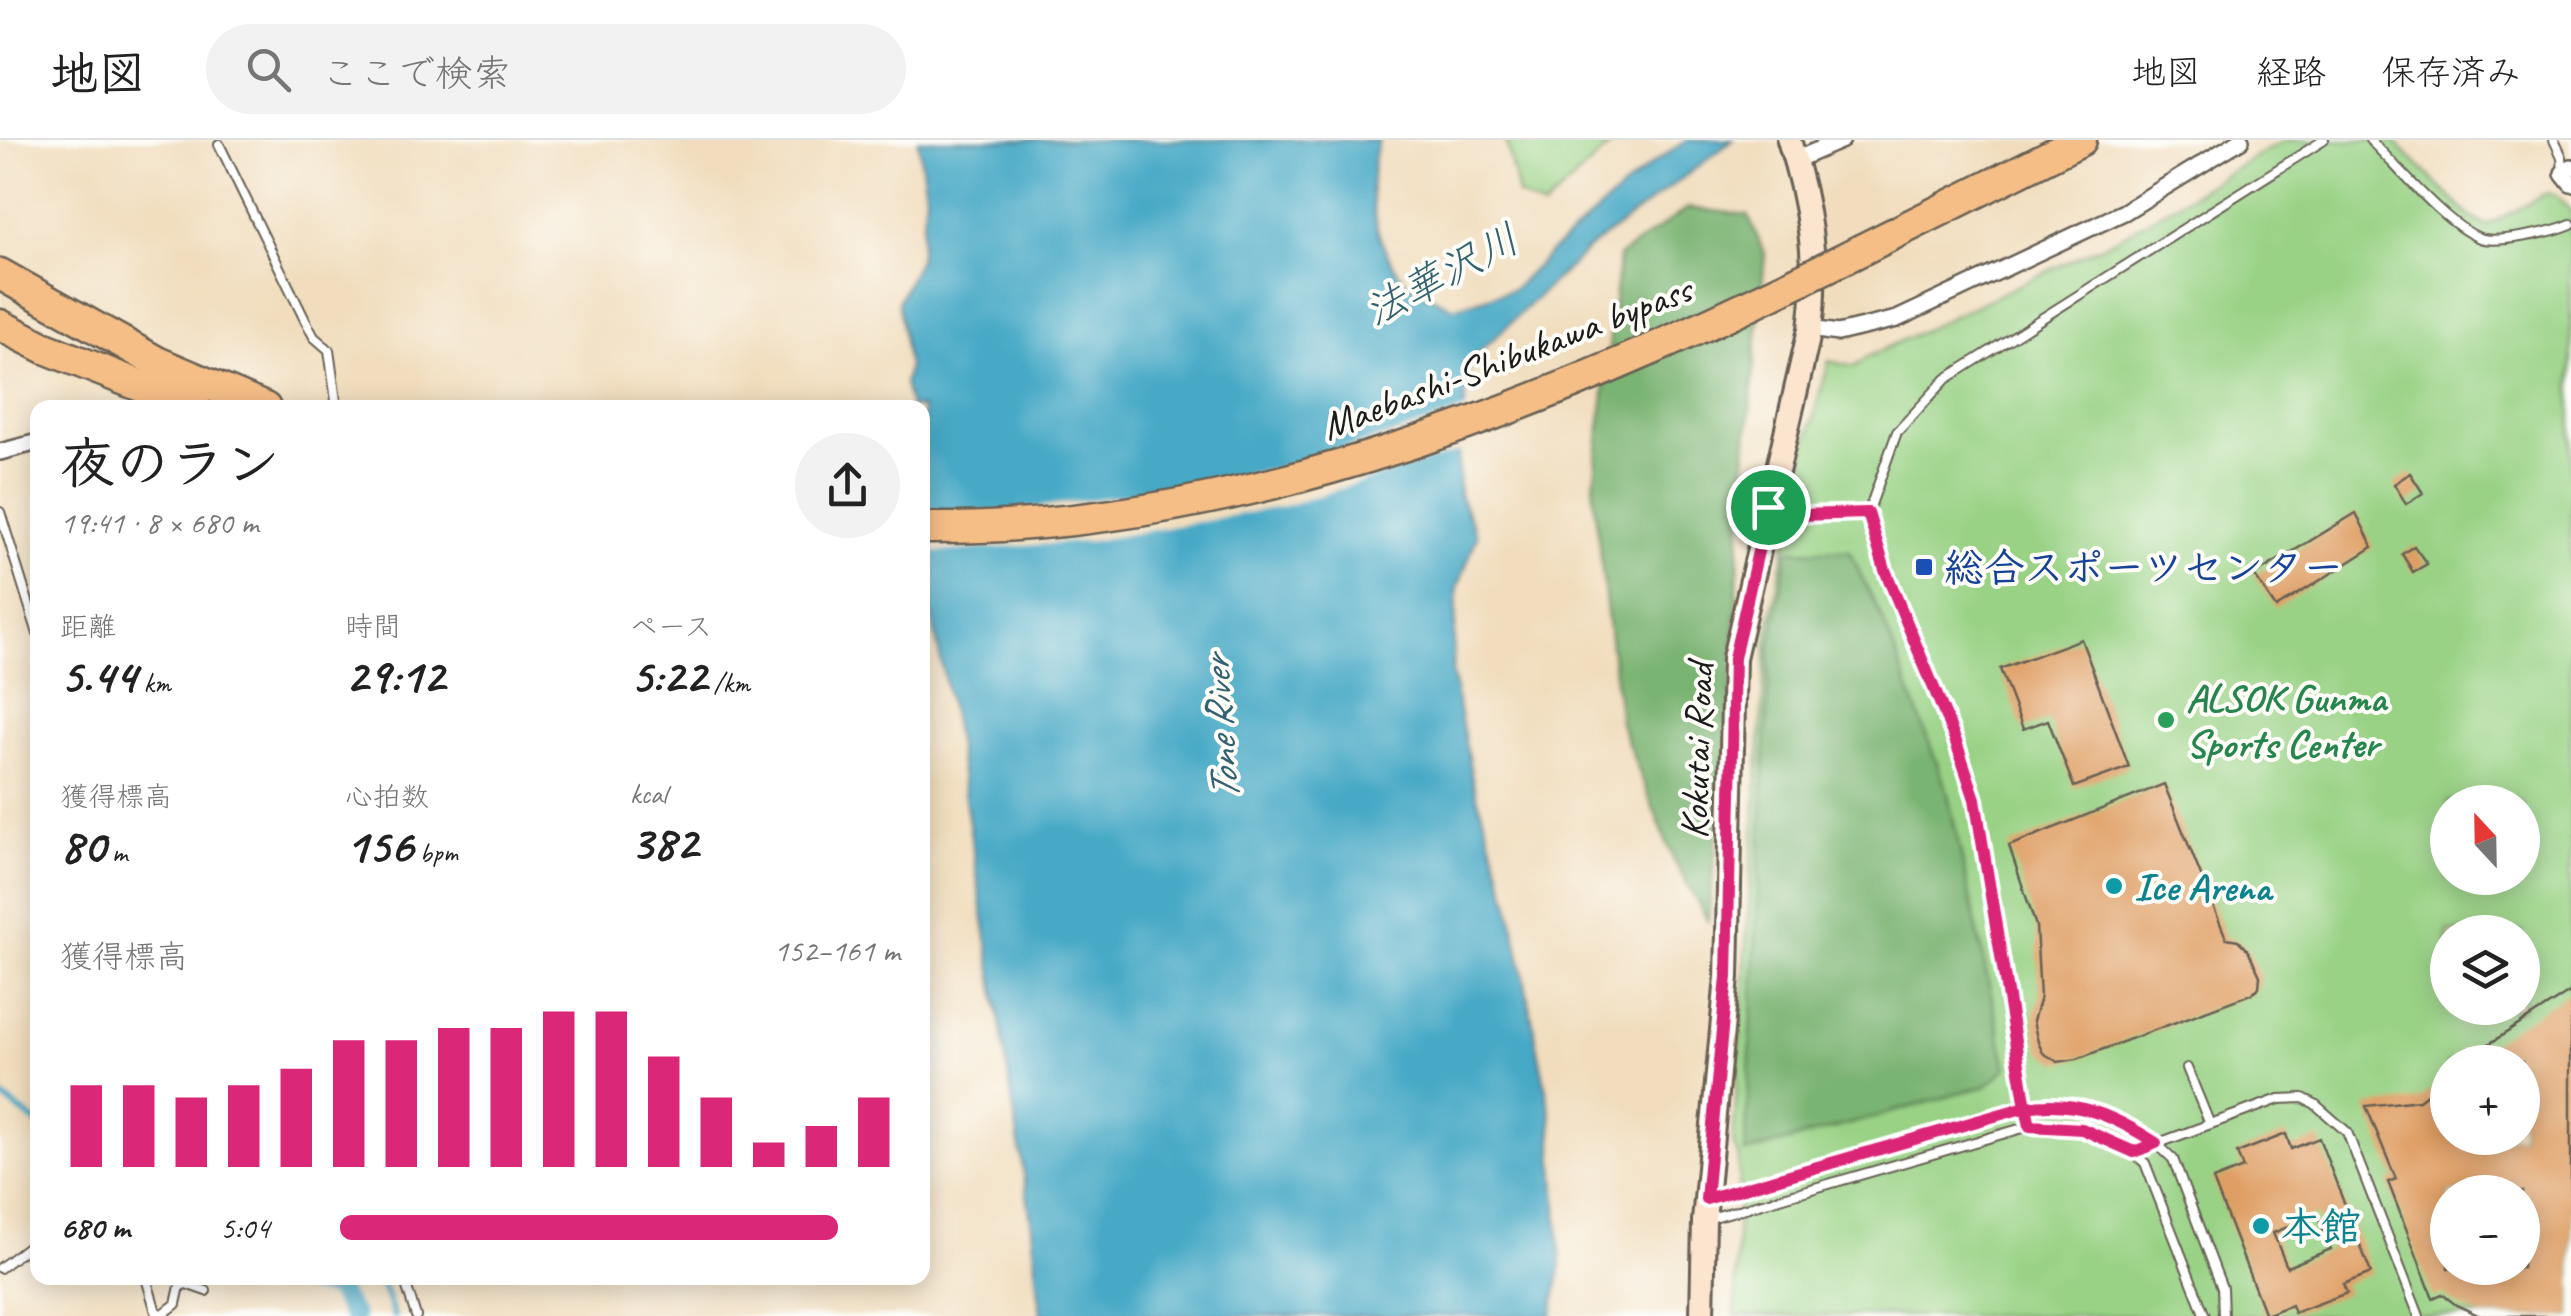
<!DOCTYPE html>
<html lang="ja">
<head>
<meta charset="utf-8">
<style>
	body { margin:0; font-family:Caveat,"Klee One",sans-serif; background:#f2f2f2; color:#222; height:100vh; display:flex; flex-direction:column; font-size:38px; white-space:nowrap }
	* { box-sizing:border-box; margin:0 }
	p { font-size:32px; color:#767676 }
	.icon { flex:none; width:55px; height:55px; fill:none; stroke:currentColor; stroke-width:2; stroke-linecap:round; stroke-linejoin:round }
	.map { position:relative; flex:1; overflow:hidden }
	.details { position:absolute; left:30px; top:260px; width:900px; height:885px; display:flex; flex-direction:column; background:#fff; border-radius:20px; box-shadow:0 5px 25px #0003 }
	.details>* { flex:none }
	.needle { width:65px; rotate:338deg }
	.buttons { position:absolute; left:2430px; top:645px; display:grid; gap:20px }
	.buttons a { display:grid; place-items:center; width:110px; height:110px; border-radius:50%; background:#fff; box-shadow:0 5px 25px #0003; font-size:50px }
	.pin { position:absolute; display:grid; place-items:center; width:85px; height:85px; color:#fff; margin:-42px; border:5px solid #fff; border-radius:50%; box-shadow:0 2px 10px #0007 }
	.round { display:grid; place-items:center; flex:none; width:105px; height:105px; border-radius:52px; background:#f2f2f2 }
	.overview { display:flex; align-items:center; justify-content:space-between; height:170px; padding:0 30px }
	h1 { font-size:55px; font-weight:800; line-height:75px }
	.figures { display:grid; grid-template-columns:repeat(3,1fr); gap:15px; height:170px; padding:10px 30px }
	.figures div { display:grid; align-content:center }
	.figures b { font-size:50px; font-weight:800 }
	.figures small { font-size:28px; font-weight:400 }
	.figures p { font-size:28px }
	.chart { height:280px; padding:20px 30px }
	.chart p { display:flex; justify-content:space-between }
	.chart svg { width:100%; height:180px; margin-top:10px; stroke:#db2777; stroke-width:6 }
	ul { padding:0 30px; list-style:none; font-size:32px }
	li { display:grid; grid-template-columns:160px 120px 1fr; align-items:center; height:75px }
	li i { height:25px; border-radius:12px; background:#db2777 }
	header { display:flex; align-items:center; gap:60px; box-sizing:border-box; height:140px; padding:0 50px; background:#fff; border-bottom:2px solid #e0e0e0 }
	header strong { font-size:48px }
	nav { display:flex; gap:55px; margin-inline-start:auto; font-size:35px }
	.search { width:700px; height:90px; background:#f2f2f2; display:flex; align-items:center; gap:25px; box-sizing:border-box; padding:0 35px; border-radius:55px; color:#767676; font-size:38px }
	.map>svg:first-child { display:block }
	.green { fill:#99d285; stroke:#5a7750; stroke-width:2.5; fill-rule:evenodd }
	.forest { fill:#7ab472; stroke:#4b6847; stroke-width:2.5 }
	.water { fill:#47a9c6; stroke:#326271; stroke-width:2.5 }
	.pier { fill:#f1ddbd }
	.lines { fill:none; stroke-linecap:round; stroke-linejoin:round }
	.stream { stroke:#47a9c6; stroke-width:6 }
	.canal { stroke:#47a9c6; stroke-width:20 }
	.building { fill:#df9e64; fill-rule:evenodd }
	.lane-casing { stroke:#676054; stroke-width:12 }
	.street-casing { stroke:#676054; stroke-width:20 }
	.secondary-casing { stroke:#676054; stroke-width:28 }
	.highway-casing { stroke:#676054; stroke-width:35 }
	.lane { stroke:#fff; stroke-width:8 }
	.street { stroke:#fff; stroke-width:15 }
	.secondary { stroke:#fbe5cf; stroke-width:22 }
	.highway { stroke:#f6be87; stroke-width:30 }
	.highway-bridge-casing { stroke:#676054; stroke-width:35; stroke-linecap:butt }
	.highway-bridge { stroke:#f6be87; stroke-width:30 }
	.route-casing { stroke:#fff; stroke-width:20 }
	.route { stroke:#db2777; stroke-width:12 }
	.transit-dot { fill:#1a4fb4; stroke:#fdfcf7; stroke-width:4 }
	.leisure-dot { fill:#2e9e5b; stroke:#fdfcf7; stroke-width:4 }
	.culture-dot { fill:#0f9aa8; stroke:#fdfcf7; stroke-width:4 }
	.labels { text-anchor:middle; stroke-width:8; stroke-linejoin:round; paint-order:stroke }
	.street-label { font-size:40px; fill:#1c1c1c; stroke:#fdfcf7 }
	.transit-label { font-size:40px; font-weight:bold; fill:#164399; stroke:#fdfcf7; text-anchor:start }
	.leisure-label { font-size:40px; font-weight:bold; fill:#27864d; stroke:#fdfcf7; text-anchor:start }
	.culture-label { font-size:40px; font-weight:bold; fill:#0d838f; stroke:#fdfcf7; text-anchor:start }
	.water-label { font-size:42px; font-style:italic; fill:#326271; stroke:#fdfcf7 }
</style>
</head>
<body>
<header>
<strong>地図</strong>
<div class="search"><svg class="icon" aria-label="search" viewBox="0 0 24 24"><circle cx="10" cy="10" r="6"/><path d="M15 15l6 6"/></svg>ここで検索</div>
<nav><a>地図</a><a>経路</a><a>保存済み</a></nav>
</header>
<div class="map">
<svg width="2571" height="1176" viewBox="0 0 2571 1176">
	<rect width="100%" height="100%" fill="#fdfcf7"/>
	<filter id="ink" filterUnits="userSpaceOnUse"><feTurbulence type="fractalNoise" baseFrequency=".01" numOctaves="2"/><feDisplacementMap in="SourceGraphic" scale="20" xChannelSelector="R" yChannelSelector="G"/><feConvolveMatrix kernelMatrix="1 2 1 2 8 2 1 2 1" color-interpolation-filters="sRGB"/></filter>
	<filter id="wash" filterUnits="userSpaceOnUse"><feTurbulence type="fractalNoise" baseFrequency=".0048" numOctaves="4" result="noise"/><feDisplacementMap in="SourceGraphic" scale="40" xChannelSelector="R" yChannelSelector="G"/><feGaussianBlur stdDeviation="2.25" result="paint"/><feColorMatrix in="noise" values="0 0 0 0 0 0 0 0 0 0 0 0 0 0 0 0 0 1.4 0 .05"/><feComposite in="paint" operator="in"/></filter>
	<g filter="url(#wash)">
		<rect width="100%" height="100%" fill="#f1ddbd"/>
		<g class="green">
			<polygon points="1506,0 1616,0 1543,69 1518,55"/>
			<path d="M2284,0H2393L2468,75L2486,86L2548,53L2558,56L2571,71V1176H1735L1739,1016L1733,1003L1767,498L1806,304L1829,221L1854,227L1867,217L2120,97ZM2448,662H2522V738H2448ZM2448,792H2522V868H2448ZM2448,922H2522V998H2448ZM2448,1052H2522V1128H2448Z"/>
		</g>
		<g class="forest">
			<polygon points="1688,68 1748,75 1765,115 1744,332 1730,565 1708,781 1674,721 1620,583 1593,354 1619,116"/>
			<polygon points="1788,410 1849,411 1883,480 1947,650 2007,928 1986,946 1745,1013 1770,508"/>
		</g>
		<path class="water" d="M918,0H1379C1365,45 1371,96 1400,135C1410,149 1438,159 1454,168L1514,149L1553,110L1648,27L1687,0H1733L1588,109L1470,221L1458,320L1459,354L1477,396L1458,447L1452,532L1473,643L1509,760L1551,975L1561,1127L1552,1176H1041L1032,1087L953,582L923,433L922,268L910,267L904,244L908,228L898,162L919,119L926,55Z"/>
		<polygon class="pier" points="1470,268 1464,310 1285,366 1092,401 922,413 923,375 1004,372 1203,344 1278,328 1408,290"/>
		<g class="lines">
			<g class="stream">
				<polyline points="0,955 38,984"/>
				<polyline points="380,1138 394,1176"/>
			</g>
			<polyline class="canal" points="282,1138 335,1147 354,1176"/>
		</g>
		<g id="blocks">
			<g class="building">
				<polygon points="2410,333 2423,353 2406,364 2394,344"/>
				<polygon points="2356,373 2373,407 2276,468 2254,435"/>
				<polygon points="2414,406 2427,424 2413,432 2402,414"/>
				<polygon points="2081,499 2129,627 2074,647 2048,580 2023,589 2000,529"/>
				<polygon points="2164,644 2226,798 2238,800 2248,810 2260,836 2259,847 2251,854 2077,919 2058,922 2043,913 2038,902 2033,881 2040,857 2036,786 2009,706"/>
				<path d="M2571,851V1176H2480L2456,1165L2442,1154L2433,1158L2388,1042L2396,1039L2366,966L2419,960L2448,937V998H2522V922H2461ZM2448,1052H2522V1128H2448Z"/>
				<path d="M2286,994L2291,1009L2319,998L2371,1133L2343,1144L2347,1153L2294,1173L2291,1165L2265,1175L2213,1040L2243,1028L2237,1013ZM2317,1075L2331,1109L2287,1127L2273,1093Z"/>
			</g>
		</g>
	</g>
	<g filter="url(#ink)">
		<use href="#blocks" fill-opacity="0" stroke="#676054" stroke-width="2.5"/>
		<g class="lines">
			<defs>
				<g id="lane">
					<path d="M2370,0C2397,26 2447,86 2480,98C2497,104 2553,92 2571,84"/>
					<polyline points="2554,0 2562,17 2563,33"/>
					<polyline points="219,4 305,180 314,197 329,210 337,268"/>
					<polyline points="1773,368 1799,375 1868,373"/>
					<polyline points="0,372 38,494"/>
					<polyline points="2187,928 2209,982"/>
					<polyline points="2030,986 1975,659 1955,599 1885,430 1868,373 1897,292 1946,239 2324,0"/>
					<polyline points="2134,1012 2279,959 2303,958 2315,964 2347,992 2419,1176"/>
					<polyline points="1710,1058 2026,967 2072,965 2105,974 2156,1003 2173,1019 2222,1148 2223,1176"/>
					<path d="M1707,1079L2030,986C2072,985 2114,993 2145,1023L2205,1176"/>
					<polyline points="0,1128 38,1099"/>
					<polyline points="146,1138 156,1172 163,1174 176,1164 180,1146 186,1144 206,1151"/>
					<polyline points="404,1138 416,1176"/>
				</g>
				<g id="street">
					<polyline points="1795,20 1842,0"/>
					<polyline points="2571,27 2563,33 2571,43"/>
					<polyline points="1810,189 1838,193 1897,179 2124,72 2241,0"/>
					<polyline points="0,312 38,302"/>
				</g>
				<path id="secondary" d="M1702,1176L1704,1081L1727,837L1734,518L1810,189C1819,124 1809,63 1789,0"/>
				<g id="highway">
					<polyline points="1863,109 2081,0"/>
					<polyline points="0,134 157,222 265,268"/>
					<polyline points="0,185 45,208 196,268"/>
				</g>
			</defs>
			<use href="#lane" class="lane-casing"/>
			<use href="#street" class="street-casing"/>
			<use href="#secondary" class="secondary-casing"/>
			<use href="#highway" class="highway-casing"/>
			<use href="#lane" class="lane"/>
			<use href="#street" class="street"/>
			<use href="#secondary" class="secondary"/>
			<use href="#highway" class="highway"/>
			<defs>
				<path id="highway-bridge" d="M922,388C1255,391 1571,255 1863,109"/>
			</defs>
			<use href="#highway-bridge" class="highway-bridge-casing"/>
			<use href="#highway-bridge" class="highway-bridge"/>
		</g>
	</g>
	<g class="lines" filter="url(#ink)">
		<defs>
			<path id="route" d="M1768,367L1799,375L1868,373L1885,430L1955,599L1975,659L2026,967C2077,959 2114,976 2156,1003L2134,1012L2082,989L2030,986L2026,967L1706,1059L1727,837L1734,518L1768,367"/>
		</defs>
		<use href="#route" class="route-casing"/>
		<use href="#route" class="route"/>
	</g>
	<rect class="transit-dot" x="1914" y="417" width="20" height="20" rx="5"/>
	<circle class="leisure-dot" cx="2166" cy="580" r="10"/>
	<g class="culture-dot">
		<circle cx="2114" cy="746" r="10"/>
		<circle cx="2261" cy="1086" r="10"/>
	</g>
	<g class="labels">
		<g class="street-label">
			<text transform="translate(1506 217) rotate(-21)" y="14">Maebashi-Shibukawa bypass</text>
			<text transform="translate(1696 611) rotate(-88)" y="14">Kokutai Road</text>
		</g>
		<g class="transit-label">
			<text x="1944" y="441">総合スポーツセンター</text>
		</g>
		<g class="leisure-label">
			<text x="2186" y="571">ALSOK Gunma<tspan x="2186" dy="46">Sports Center</tspan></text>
		</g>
		<g class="culture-label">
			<text x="2134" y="760">Ice Arena</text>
			<text x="2281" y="1100">本館</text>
		</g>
		<g class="water-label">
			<text transform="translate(1441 134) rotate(-28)" y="15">法華沢川</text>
			<text transform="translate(1219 589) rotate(-94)" y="15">Tone River</text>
		</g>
	</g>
</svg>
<div class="buttons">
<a><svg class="needle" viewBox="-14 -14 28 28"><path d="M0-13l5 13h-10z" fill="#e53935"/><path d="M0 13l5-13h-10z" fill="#767676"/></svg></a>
<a><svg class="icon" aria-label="layers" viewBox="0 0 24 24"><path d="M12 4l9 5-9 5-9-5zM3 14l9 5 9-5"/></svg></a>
<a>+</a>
<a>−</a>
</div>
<div class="pin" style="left:1768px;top:367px;background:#1e9e55"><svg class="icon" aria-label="arrive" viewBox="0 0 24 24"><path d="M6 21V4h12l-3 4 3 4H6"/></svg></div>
<section class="details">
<div class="overview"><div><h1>夜のラン</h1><p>19:41 · 8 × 680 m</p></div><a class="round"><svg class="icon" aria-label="share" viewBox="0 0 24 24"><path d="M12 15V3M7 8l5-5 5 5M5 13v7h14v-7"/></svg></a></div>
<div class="figures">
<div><p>距離</p><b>5.44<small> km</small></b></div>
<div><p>時間</p><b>29:12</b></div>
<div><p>ペース</p><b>5:22<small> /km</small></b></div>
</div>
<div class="figures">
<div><p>獲得標高</p><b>80<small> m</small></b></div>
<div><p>心拍数</p><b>156<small> bpm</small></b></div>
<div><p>kcal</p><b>382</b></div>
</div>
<div class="chart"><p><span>獲得標高</span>152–161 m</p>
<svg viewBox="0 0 160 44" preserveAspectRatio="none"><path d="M5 44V24M15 44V24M25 44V27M35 44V24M45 44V20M55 44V13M65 44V13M75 44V10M85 44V10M95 44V6M105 44V6M115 44V17M125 44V27M135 44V38M145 44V34M155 44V27"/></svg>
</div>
<ul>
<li><b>680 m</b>5:04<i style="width:89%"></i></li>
</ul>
</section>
</div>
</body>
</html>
